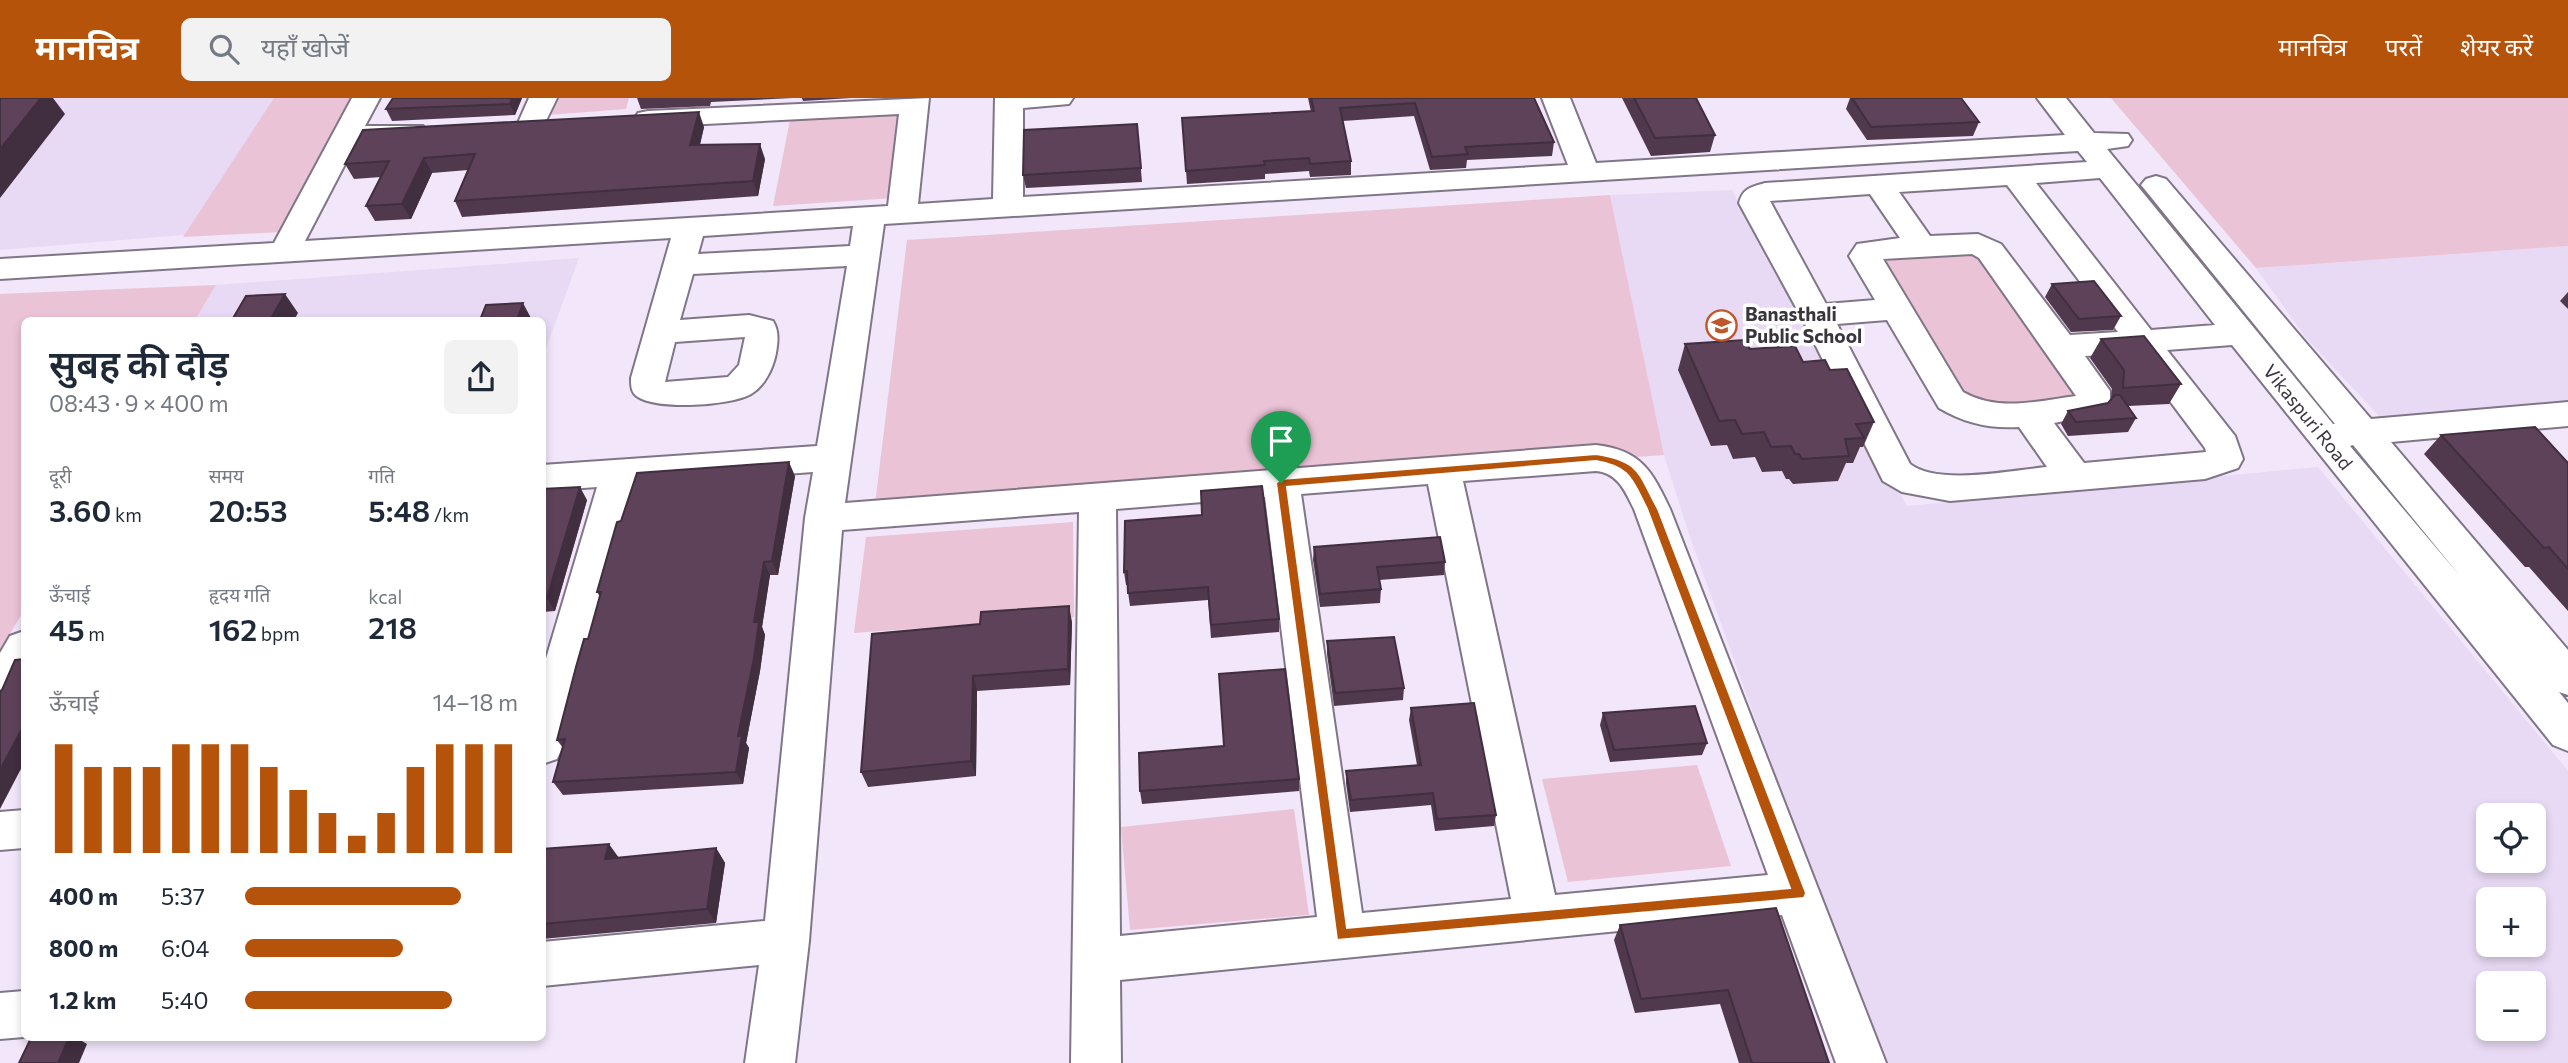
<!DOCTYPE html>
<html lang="hi">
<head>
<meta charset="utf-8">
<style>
	body { margin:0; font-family:Commissioner,"Noto Sans Devanagari",sans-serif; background:#f2f2f3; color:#1f2937; height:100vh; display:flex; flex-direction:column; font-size:26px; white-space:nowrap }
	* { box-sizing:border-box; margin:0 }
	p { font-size:23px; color:#747a83 }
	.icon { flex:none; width:38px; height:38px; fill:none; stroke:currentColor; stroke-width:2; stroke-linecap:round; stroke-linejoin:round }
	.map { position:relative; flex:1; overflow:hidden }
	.drawer { position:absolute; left:21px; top:219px; width:525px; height:724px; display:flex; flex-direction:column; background:#fff; border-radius:10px; box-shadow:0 4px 10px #0003 }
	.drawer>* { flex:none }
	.fabs { position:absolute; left:2476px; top:705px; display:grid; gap:14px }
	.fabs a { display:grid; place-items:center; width:70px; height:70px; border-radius:10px; background:#fff; box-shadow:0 4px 10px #0003; font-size:35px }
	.pin { position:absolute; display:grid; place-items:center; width:60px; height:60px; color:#fff; margin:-72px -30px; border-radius:50% 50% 50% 0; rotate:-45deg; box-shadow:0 0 7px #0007 }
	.pin .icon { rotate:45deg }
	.round { display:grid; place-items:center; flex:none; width:74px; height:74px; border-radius:10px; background:#f2f2f3 }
	.summary { display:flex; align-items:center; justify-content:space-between; height:119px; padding:0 28px }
	h1 { font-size:38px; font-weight:600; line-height:52px }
	.figures { display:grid; grid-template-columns:repeat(3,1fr); gap:10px; height:119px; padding:7px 28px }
	.figures div { display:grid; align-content:center }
	.figures b { font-size:30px; font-weight:600 }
	.figures small { font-size:19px; font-weight:400 }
	.figures p { font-size:19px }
	.chart { height:196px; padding:14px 28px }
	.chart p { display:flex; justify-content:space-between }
	.chart svg { width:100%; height:126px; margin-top:7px; stroke:#b45309; stroke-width:6 }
	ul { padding:0 28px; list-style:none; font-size:23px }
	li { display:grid; grid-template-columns:112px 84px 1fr; align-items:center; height:52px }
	li i { height:18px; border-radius:9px; background:#b45309 }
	header { display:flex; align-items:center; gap:42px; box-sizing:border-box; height:98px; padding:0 35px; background:#b45309; color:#fff }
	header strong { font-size:33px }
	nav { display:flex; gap:38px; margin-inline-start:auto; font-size:24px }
	.search { width:490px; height:63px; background:#f2f2f3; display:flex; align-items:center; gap:18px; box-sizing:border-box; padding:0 24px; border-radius:10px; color:#747a83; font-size:26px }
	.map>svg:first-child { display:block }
	.built { fill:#e8daf4; fill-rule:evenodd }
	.green { fill:#ebc3d6 }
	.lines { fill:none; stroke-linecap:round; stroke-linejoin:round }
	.minor-casing { stroke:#807687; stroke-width:4 }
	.minor { fill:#fff; fill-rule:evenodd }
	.wall { fill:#50394d }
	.shaded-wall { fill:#412e3f }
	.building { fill:#5d425a; stroke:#412e3f; stroke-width:2 }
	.route { fill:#b45309; stroke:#fff; stroke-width:2; fill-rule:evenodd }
	.labels { text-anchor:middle; stroke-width:7; stroke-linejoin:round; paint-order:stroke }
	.poi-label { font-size:19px; font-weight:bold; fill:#3a353d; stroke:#fff; text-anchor:start }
	.street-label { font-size:19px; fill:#3a353d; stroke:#fff }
</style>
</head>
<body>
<header>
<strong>मानचित्र</strong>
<div class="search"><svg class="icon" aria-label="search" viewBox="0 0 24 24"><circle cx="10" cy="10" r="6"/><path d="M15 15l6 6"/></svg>यहाँ खोजें</div>
<nav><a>मानचित्र</a><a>परतें</a><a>शेयर करें</a></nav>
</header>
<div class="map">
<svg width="2568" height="965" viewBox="0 0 2568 965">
	<rect width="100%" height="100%" fill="#f1e6fa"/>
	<g class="built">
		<polygon points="0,0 276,0 195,136 0,152"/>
		<path d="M1732,92L1907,408L2318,369L2568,673V965H1878L1688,433L1664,357L1610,97ZM2488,718H2534V763H2488ZM2488,802H2534V847H2488ZM2488,886H2534V931H2488Z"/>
		<polygon points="2568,148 2568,307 2383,322 2306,240 2256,170"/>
		<polygon points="579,160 543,259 542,222 195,222 216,187"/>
	</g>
	<g class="green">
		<polygon points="274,0 355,0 281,134 183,139"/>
		<polygon points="553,0 629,0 626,11 548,17"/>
		<polygon points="2111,0 2568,0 2568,148 2256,170"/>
		<polygon points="903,15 894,100 773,108 790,22"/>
		<polygon points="1610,97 1664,357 874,415 907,142"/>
		<polygon points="1981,155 2083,302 1963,312 1871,164"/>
		<polygon points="216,187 195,222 24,222 24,512 0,553 0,196"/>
		<polygon points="1073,424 1074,519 854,535 866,439"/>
		<polygon points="1697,667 1731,768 1568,784 1542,681"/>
		<polygon points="1294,711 1309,817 1130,832 1121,729"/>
	</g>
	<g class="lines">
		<defs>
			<g id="minor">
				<path d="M352,0H380L365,28H423L427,34L423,40L356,45L305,143L888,108L899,16L648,29L638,27L634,21L638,15L648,13L929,0L918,106L993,101L995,0H1073L1069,6L1023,10V99L1568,67L1542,0H1570L1596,65L2065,37L2037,0H2066L2094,35L2128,36L2132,42L2128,48L2107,51L2333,326H2335L2146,93L2141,87L2146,81L2156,78L2166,81L2371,321L2568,304V328L2391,344L2568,552V597L2559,594L2568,605V653L2553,647L2232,247L2167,252L2235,338L2243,361L2238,370L2205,381L1950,403L1902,394L1883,383L1805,226L1739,105C1743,90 1751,89 1765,85L2087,64L2078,53L884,126L845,405L1596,347C1641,352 1652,373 1670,411L1886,965H1836L1782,817L1120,882L1121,965H1071L1079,414L842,432L809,843L795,965H745L759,867L542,888V844L765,823L805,420L813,374L634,387L563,648L557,661L542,666V574L597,389L542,393V367L817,348L847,168L693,176L680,222L749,217L773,223C779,233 778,243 776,255C773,270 765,288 751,296C730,308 659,312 638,299C631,295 631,288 631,280L671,140L0,181V161L274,145ZM2100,80L2215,227L2151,232L2036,85ZM2007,87L2118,234L2070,237L2001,146L1978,136L1930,138L1899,94ZM1870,96L1900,140L1857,146L1849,158L1875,202L1826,206L1770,103ZM853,128L850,148L698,156L703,138ZM1972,156L1979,160L2076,298C2038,303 1998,314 1963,294L1883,161ZM1887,222L1939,310C1964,325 1990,331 2019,329L2047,369C2011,372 1939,388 1910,366L1837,226ZM745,239L739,267L728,279L665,284L675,244ZM2134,255L2205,350L2206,354L2084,365L2054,325L2099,316L2110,304V293L2085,258ZM2353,347L2460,478L2350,348ZM1596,373C1618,375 1625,393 1634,411L1768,777L1555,797L1463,383ZM1428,386L1511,801L1362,815L1301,396ZM1265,399L1317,819L1120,838L1116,411Z"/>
				<polygon points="529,0 557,0 541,33 531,35 521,33 517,27"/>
				<polygon points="24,533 24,585 14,603 0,608 0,555 10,538"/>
				<polygon points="24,712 24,750 0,752 0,714"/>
				<polygon points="24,893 24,939 0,941 0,895"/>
			</g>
		</defs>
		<use href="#minor" class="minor-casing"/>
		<use href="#minor" class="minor"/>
	</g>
	<g class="wall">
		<polygon points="393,0 522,0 515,17 392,23 386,11"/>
		<polygon points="637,0 793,0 711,4 710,8 641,11"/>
		<polygon points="802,0 851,0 803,3"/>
		<polygon points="1308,0 1534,0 1554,44 1552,58 1467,62 1466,70 1430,72 1414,18 1343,23 1351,63 1351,77 1310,79 1309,73 1265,76 1265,81 1187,86 1182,20 1311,14"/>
		<polygon points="1622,0 1696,0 1715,37 1710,54 1651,58"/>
		<polygon points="1850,0 1961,0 1979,24 1973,38 1867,42 1846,11"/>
		<polygon points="1137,26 1142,84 1026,90 1023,77"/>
		<polygon points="704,29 700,47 765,61 758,98 462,119 455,103 468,72 432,75 411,121 375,123 366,108 381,79 354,81 345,66"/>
		<polygon points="2052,186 2121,218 2113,232 2071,234 2045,199"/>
		<polygon points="2568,194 2568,211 2560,203"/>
		<polygon points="2101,241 2181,286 2169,306 2128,308 2136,320 2128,334 2068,338 2061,326 2068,313 2108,305 2111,301 2112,291 2090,260"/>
		<polygon points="1685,246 1750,251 1803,264 1874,324 1863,349 1860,349 1853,365 1846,365 1838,383 1793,386 1789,381 1786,381 1782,373 1762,374 1755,359 1733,361 1727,347 1711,348 1678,272"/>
		<polygon points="2441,337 2568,365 2568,513 2529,469 2525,469 2424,356"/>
		<polygon points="795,378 778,477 770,477 762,529 765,537 760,573 746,645 749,650 743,686 563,697 553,684 563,650 557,642 588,541 600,499 597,494 621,423"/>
		<polygon points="542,391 587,402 555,513 542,514"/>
		<polygon points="1125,423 1279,521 1279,534 1211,540 1208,502 1130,508 1127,487 1126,487 1124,474"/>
		<polygon points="1314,449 1445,464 1444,477 1379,482 1381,491 1380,505 1320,509 1313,462"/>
		<polygon points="1072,524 1070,587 977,593 976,678 868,689 861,674 872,536"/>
		<polygon points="1327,543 1404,590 1403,602 1334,608 1327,556"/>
		<polygon points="1411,610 1496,717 1494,728 1435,733 1431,707 1350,714 1346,685 1346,673 1417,667 1409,622"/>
		<polygon points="1603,615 1707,645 1702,657 1610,664 1600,627"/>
		<polygon points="1299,681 1299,693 1142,706 1140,693"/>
		<polygon points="716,750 725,765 716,825 542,841 542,751 619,760"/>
		<polygon points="1776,810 1829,965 1739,965 1720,906 1635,915 1614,842 1620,827"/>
	</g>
	<g class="shaded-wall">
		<polygon points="41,0 53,0 65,16 0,100 0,51"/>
		<polygon points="512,0 522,0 515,17 510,6"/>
		<polygon points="699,14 704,29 696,62 690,47"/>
		<polygon points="760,46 765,61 758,98 753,83"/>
		<polygon points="424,60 432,75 411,121 402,106"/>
		<polygon points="285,196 298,215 294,222 270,222"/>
		<polygon points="523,205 532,222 517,222"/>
		<polygon points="789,364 795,378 778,477 772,463"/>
		<polygon points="580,389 587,402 555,513 547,500"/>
		<polygon points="764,464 770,477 762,529 765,537 760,573 746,645 749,650 743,686 736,674 738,638"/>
		<polygon points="1069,508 1072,524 1070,587 1068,571"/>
		<polygon points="973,578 977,593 976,678 971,663"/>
		<polygon points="24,627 24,665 0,711 0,672"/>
		<polygon points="609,746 619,760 605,761"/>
		<polygon points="716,750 725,765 716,825 707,811"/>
		<polygon points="69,940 77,940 87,946 79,965 58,965"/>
	</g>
	<g class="building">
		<polygon points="0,0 41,0 0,51"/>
		<polygon points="393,0 512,0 510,6 386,11"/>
		<polygon points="1311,0 1534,0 1554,44 1465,49 1468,56 1432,59 1415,5 1340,10 1351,63 1310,66 1309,60 1264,63 1265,67 1186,73 1182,20 1314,13"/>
		<polygon points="1634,0 1696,0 1715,37 1655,40"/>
		<polygon points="1852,0 1961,0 1979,24 1871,29"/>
		<polygon points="699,14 690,47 760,46 753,83 455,103 475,56 424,60 402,106 366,108 389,63 345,66 363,32"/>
		<polygon points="1137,26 1141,70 1023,77 1024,32"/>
		<polygon points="2094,183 2121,218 2079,221 2052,186"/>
		<polygon points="285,196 270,222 232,222 246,198"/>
		<polygon points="523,205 517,222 480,222 486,207"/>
		<polygon points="2144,238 2181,286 2123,290 2124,272 2101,241"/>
		<polygon points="1745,242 1750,251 1795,248 1803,264 1825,262 1830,272 1847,271 1874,324 1856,326 1864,340 1845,341 1849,358 1802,361 1799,356 1795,356 1791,348 1771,349 1764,334 1742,336 1735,322 1719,323 1685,246"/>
		<polygon points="2115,297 2120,297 2136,320 2076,324 2068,313 2108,305"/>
		<polygon points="2535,329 2568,365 2568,471 2549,449 2544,450 2441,337"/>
		<polygon points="789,364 772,463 764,464 754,524 759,524 754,560 738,638 742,638 736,674 553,684 565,641 557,642 576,569 584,541 588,541 601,494 597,494 617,424 621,423 637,375"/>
		<polygon points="1262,388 1279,521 1211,527 1208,489 1128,495 1127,473 1124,474 1125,423 1202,417 1201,393"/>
		<polygon points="580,389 547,500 542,501 542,391"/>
		<polygon points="1440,439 1445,464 1377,469 1381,491 1320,496 1314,449"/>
		<polygon points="1069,508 1068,571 973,578 971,663 861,674 872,536 980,526 981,514"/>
		<polygon points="1394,539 1404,590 1335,595 1327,543"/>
		<polygon points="24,561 24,627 0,672 0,593 2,592 15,562"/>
		<polygon points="1285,571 1299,681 1140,693 1139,655 1224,648 1219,576"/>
		<polygon points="1474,605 1496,717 1437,721 1433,695 1351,702 1346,673 1421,667 1411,610"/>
		<polygon points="1695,608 1707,645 1614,652 1603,615"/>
		<polygon points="609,746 605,761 716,750 707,811 542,826 542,751"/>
		<polygon points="1776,810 1829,965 1752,965 1728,892 1641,901 1620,827"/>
		<polygon points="31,940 69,940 58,965 19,965"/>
	</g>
	<path class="route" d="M1596,356C1641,363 1638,375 1658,411L1806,795L1804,800L1337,842L1276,385L1281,381ZM1596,363C1631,369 1632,382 1647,411L1790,790L1347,830L1287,389Z"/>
	<defs>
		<symbol id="school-ring" viewBox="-11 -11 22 22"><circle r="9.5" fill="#fff" stroke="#be572a" stroke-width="1.5"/><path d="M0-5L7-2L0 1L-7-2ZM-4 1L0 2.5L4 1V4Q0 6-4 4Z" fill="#be572a"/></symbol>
	</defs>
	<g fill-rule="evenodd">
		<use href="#school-ring" x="1704" y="210" width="35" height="35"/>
	</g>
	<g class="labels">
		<g class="poi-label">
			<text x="1745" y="223">Banasthali<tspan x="1745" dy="22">Public School</tspan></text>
		</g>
		<g class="street-label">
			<text transform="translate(2308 319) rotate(51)" y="7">Vikaspuri Road</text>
		</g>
	</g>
</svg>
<div class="fabs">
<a><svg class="icon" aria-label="locate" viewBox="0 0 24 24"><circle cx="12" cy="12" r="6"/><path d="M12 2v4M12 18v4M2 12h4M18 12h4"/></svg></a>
<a>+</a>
<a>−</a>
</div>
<div class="pin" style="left:1281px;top:385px;background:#1e9e55"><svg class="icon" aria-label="arrive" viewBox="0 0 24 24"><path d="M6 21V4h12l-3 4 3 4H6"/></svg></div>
<section class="drawer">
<div class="summary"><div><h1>सुबह की दौड़</h1><p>08:43 · 9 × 400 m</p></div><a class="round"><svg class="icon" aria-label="share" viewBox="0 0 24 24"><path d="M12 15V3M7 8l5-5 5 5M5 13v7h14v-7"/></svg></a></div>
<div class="figures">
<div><p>दूरी</p><b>3.60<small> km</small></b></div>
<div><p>समय</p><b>20:53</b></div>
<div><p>गति</p><b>5:48<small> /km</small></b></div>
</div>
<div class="figures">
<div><p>ऊँचाई</p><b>45<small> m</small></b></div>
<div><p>हृदय गति</p><b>162<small> bpm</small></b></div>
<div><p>kcal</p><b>218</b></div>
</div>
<div class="chart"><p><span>ऊँचाई</span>14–18 m</p>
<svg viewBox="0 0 160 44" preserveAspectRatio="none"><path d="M5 44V6M15 44V14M25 44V14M35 44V14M45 44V6M55 44V6M65 44V6M75 44V14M85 44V22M95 44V30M105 44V38M115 44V30M125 44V14M135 44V6M145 44V6M155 44V6"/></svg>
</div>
<ul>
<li><b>400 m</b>5:37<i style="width:79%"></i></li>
<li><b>800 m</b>6:04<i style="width:58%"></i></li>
<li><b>1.2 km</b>5:40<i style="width:76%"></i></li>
</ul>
</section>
</div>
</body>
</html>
